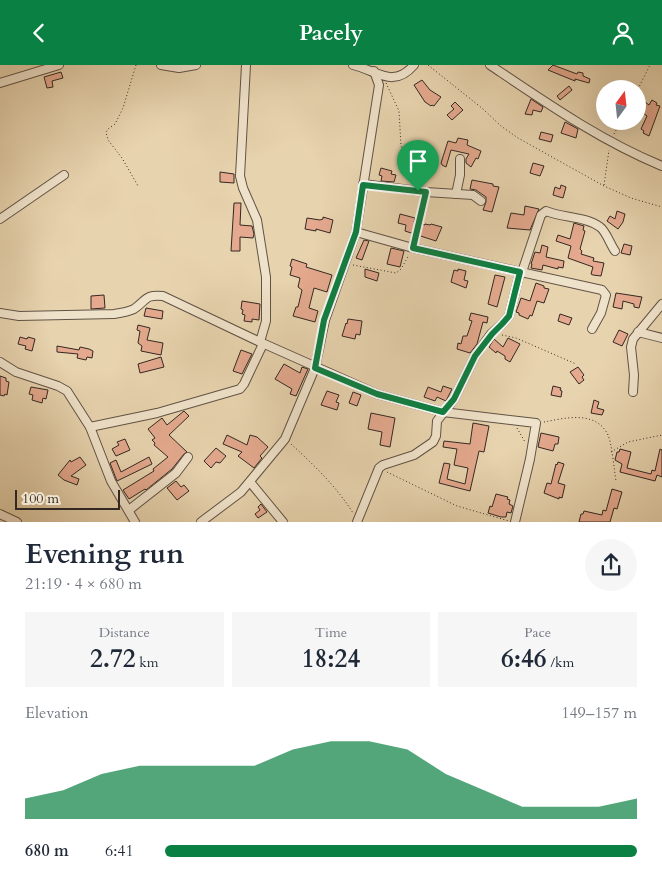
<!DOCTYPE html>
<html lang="en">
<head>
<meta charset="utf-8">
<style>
	body { margin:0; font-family:Cardo,serif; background:#f6f6f7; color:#1f2937; height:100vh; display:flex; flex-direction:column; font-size:19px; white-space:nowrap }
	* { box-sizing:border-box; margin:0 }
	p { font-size:16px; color:#747a83 }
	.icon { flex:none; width:28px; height:28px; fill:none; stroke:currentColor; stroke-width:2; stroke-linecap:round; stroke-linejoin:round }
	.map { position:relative; height:457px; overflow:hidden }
	.panel { display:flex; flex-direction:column; background:#fff; flex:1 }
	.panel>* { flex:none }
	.needle { width:32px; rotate:15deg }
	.controls { position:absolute; left:596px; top:15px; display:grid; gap:10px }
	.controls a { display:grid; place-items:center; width:50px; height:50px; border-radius:50%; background:#fff; box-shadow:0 5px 20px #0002; font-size:25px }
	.scale { position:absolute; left:15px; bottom:12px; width:105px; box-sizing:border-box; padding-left:5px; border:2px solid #342822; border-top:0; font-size:14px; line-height:18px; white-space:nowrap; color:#342822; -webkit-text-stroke:4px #efe2ca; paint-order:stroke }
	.pin { position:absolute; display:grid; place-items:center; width:42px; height:42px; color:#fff; margin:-51px -21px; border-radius:50% 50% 50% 0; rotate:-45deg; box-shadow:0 0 5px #0007 }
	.pin .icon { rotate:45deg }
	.round { display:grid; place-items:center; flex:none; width:52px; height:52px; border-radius:26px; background:#f6f6f7 }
	.overview { display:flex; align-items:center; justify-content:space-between; height:85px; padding:0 25px }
	h1 { font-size:28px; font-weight:700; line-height:38px }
	.figures { display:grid; grid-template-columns:repeat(3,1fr); gap:8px; height:85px; padding:5px 25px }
	.figures div { display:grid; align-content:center; border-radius:0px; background:#f6f6f7; text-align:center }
	.figures b { font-size:25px; font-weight:700 }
	.figures small { font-size:14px; font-weight:400 }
	.figures p { font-size:14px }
	.chart { height:140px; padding:10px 25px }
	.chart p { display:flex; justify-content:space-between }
	.chart svg { width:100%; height:90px; margin-top:5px; fill:#0b8043; opacity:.7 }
	ul { padding:0 25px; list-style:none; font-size:16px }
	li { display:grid; grid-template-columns:80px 60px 1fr; align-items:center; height:38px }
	li i { height:12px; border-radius:6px; background:#0b8043 }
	header { display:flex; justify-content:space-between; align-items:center; height:65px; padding:0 25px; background:#0b8043; color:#fff; font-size:22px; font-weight:700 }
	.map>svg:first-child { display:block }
	.building { fill:#e4a98e; stroke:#342822 }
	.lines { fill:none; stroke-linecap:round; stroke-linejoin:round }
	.minor-casing { stroke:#615345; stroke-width:10 }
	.path { stroke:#342822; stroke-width:1; stroke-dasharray:1 2.5; stroke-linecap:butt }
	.minor { stroke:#efe2ca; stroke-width:8 }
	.route-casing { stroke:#fff; stroke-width:10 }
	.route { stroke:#0b8043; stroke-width:6 }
</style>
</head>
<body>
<header><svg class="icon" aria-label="back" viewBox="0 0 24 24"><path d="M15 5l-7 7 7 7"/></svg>Pacely<svg class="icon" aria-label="person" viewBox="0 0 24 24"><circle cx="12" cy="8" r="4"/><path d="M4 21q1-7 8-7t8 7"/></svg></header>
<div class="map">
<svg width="662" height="457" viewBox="0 0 662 457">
	<rect width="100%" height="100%" fill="#e7d3ae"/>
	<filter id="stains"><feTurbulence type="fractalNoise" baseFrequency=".004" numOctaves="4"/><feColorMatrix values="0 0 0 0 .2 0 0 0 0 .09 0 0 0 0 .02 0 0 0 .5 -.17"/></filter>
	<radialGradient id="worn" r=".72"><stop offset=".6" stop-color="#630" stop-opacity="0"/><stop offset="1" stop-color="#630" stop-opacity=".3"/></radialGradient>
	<g class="building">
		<polygon points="553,0 577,9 578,7 583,8 583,11 590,14 589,18 575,14 575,16 548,5"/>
		<polygon points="61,7 63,13 52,16 53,22 47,23 44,12"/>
		<polygon points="422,15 430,25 441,32 434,41 432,40 431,41 425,37 414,20"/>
		<polygon points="569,21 572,25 560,35 557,31"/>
		<polygon points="531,34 543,42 541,47 533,45 532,50 525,49"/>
		<polygon points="652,35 657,38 656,40 660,41 649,71 643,68 644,66 641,64 647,51 640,46 645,37 649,40"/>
		<polygon points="455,37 463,45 452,55 447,50 454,44 451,41"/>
		<polygon points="565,57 578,64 576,73 561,68"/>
		<polygon points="541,67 553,70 551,77 539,74"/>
		<polygon points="458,73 468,75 467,80 481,86 478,94 476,93 471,102 466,98 466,94 469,89 451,85 446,102 442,100 441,98 448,76 456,78"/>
		<polygon points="533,98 544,101 540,111 530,108"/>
		<polygon points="381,103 392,106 391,109 396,110 394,117 381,116 382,111 379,110"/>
		<polygon points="220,107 234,109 234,118 220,117"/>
		<polygon points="472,115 493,119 493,121 499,122 492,147 483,145 486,137 486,132 476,125 470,124"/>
		<polygon points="561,120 566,122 563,133 553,130 555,122 560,124"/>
		<polygon points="234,138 241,138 240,160 252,161 254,169 253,173 240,172 240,186 231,186"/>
		<polygon points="525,141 539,144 530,165 507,163 511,148 524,150"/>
		<polygon points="617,146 625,149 623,157 618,164 607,156 610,151 615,154"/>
		<polygon points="400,149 415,153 414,157 425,160 425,159 430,160 431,159 442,162 436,176 405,166 406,160 398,158"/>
		<polygon points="323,152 333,155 330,168 316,164 316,166 305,164 307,153 320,155 323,154"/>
		<polygon points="574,158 584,161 583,165 585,166 580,184 582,186 581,189 594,193 593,196 604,198 601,211 593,210 591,209 593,202 568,193 571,181 556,176 558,170 570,174"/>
		<polygon points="364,175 369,176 362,195 356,193"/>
		<polygon points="624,179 632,181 630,190 621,188"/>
		<polygon points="542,180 548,182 546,192 564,196 563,203 558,202 558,204 543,200 542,205 531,203 532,199 531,199 535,187 540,188"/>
		<polygon points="391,183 404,186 400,202 387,199"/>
		<polygon points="292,194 307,199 306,202 332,210 327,227 314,223 309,243 318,246 315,257 293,251 296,242 298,242 302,225 298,222 300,213 290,210 292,202 290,201"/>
		<polygon points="365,204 379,208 377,216 365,212"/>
		<polygon points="458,204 466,206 464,215 468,216 466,223 451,217 454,205 458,206"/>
		<polygon points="495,210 505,212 497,242 488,239"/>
		<polygon points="536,218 544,221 544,223 549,224 544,238 537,236 532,251 530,250 528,254 519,250 519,248 516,247 521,233 530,236"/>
		<polygon points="616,228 642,232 639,243 634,242 634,239 623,236 622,244 613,242"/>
		<polygon points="104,230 105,243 91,244 91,231"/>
		<polygon points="242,236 260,239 259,255 252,254 252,257 244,256 245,250 242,249 243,245 241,244"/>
		<polygon points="146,243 163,246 162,254 144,251"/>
		<polygon points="471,248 488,252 487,258 483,257 477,279 470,288 457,284 458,278 461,279 463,271 467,271 472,256 469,255"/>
		<polygon points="560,249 572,253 569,260 558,256"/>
		<polygon points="348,254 362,256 360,270 356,269 355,274 342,271 346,258 347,259"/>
		<polygon points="138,260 150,263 147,275 163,278 161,290 141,286 142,281 138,278 140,266 137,265"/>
		<polygon points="619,265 628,269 622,281 613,277"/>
		<polygon points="20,272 27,274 28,272 35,274 32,286 25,284 26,281 18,279"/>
		<polygon points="508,273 520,279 510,297 505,294 505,291 497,286 496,288 489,282 494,274 503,282"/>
		<polygon points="57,281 79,285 80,282 89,284 93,286 92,293 87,292 86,295 77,293 78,289 57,287"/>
		<polygon points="241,285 252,289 242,309 233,306"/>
		<polygon points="161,292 164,302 140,308 138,299"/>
		<polygon points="284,299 300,308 302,302 308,304 296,331 290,329 292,324 275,314"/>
		<polygon points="578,302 584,310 582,312 584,315 579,319 570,307"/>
		<polygon points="0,311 6,313 6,316 9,317 7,330 5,329 4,331 0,330"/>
		<polygon points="443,321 452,324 446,336 437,332 435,336 424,332 428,322 441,327"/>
		<polygon points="553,321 561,323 560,325 562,326 561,332 551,330"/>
		<polygon points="31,322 48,325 46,334 43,333 42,338 32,335 33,330 29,329"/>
		<polygon points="327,326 339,330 336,337 339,338 337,345 321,340"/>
		<polygon points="353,327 361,330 357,341 349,338"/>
		<polygon points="594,335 599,337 597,343 604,345 602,350 591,348"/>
		<polygon points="184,346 189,351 169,370 187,387 184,389 172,404 146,425 145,424 129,434 123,425 154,406 153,404 168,392 154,380 155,378 152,375 155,373 148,364 162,353 167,360"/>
		<polygon points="371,348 395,353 390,382 380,380 382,367 368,364"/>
		<polygon points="473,358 489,361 484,387 479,386 470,426 439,418 444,398 450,399 447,414 465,419 468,403 454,400 457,384 443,382 444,376 470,379"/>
		<polygon points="541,368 559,372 558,379 555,379 553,386 538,382"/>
		<polygon points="227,370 247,380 250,370 257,372 268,382 260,391 262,393 254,403 238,391 242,387 223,379"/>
		<polygon points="125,374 130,385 116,391 112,384 119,380 117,377"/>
		<polygon points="216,383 226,391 220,398 216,397 211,403 204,396"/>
		<polygon points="620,384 631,387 627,403 651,409 652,405 655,406 660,384 662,385 662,412 657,410 655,416 620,407 622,399 615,395 617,387 619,387"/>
		<polygon points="80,392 86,400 71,411 79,414 77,420 64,415 58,410 70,395 71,397"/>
		<polygon points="149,392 152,399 117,416 110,398 116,395 121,407"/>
		<polygon points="558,397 564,399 558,418 565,420 562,433 559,432 559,434 544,428 547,418 551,419 556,399 557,400"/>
		<polygon points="176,416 181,422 184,420 189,426 177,435 167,423"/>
		<polygon points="612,424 622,427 617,444 614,443 610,457 579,457 581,449 583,449 584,446 602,450 603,445 606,446"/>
		<polygon points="496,429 508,432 507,434 510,435 509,439 513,441 511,448 507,447 506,452 501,452 488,448 490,441 492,442"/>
		<polygon points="261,439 267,447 258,453 255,449 260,445 258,442"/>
	</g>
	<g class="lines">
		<defs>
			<g id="minor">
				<polyline points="161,0 179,3 196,0"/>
				<polyline points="246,0 240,111 243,123 257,155 266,212 266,256 260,277"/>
				<path d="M353,0C378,6 393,24 414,0"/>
				<path d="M490,0C545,37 601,76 662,101"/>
				<polyline points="0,18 59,0"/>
				<polyline points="363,119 426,127 473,130 481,136"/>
				<polyline points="456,129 460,110 460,94"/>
				<polyline points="0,154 64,110"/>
				<polyline points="356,167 413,183 602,225 606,230 601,248 592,264"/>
				<path d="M522,207L541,150L546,146C562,153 585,151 600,162C606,166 610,179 615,186"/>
				<path d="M0,248L19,251L114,249C121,248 128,247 134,244C147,235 145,229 163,231L260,277L377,329L443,347L536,358L530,394L515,457"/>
				<polyline points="638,267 662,273"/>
				<polyline points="0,297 16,307 58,321 67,326 90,362 111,416 135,457"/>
				<polyline points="633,327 634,310 631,282 633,274 662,239"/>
				<polyline points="90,362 157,348 240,324 244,319 263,279"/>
				<polyline points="250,417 283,457"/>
				<polyline points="129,445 176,408 188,392"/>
				<polyline points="0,449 17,457"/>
				<polyline points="201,457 241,427 285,374 315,303 325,255 356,167 379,20 374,6"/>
				<polyline points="357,457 379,403 383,400 414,390 433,377 436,371 437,356 454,334 475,291 491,269 502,259 509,251 520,207"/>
			</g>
		</defs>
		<use href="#minor" class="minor-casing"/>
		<g class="path">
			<polyline points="136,0 123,43 115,59 108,64 106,67 108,75 122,93 138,121"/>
			<polyline points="428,0 483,44 501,61 518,73 604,121 631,133 662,142"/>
			<polyline points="386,18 399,46 401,81 410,98 416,118"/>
			<polyline points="638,24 650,0"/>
			<polyline points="614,69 621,56"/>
			<polyline points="604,120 609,85"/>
			<polyline points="415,175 424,135"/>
			<polyline points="353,200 396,208 401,204 409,190"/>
			<polyline points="502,270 516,273 576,299"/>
			<path d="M544,357C565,353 596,345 608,370C612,379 614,404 616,416"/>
			<polyline points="517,363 525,377"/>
			<path d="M291,379C314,400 336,421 353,448"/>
			<polyline points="611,387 628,377 662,370"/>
			<polyline points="387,407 457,441 509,456"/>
		</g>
		<use href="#minor" class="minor"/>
	</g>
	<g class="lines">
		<defs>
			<polygon id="route" points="363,120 426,127 413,183 520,207 509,251 502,259 492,269 475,291 454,334 443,347 377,329 315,303 324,255 356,167"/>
		</defs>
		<use href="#route" class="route-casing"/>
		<use href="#route" class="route"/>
	</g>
	<rect width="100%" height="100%" filter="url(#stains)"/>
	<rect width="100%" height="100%" fill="url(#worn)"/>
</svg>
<div class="controls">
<a><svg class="needle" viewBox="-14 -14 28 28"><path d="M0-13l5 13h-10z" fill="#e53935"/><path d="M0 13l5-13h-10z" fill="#747a83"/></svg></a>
</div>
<div class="scale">100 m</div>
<div class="pin" style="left:418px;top:126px;background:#1e9e55"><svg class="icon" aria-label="arrive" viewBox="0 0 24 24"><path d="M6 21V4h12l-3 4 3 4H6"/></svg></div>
</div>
<section class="panel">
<div class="overview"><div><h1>Evening run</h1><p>21:19 · 4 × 680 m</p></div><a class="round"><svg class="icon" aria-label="share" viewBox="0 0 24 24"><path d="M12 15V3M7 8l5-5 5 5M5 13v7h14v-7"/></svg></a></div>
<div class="figures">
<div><p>Distance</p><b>2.72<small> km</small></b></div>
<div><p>Time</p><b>18:24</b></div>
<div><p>Pace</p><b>6:46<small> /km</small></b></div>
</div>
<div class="chart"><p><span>Elevation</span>149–157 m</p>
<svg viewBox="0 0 160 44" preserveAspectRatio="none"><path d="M0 44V34L10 30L20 22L30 18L40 18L50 18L60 18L70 10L80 6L90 6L100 10L110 22L120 30L130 38L140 38L150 38L160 34V44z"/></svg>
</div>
<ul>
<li><b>680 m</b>6:41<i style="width:100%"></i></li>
</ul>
</section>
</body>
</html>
